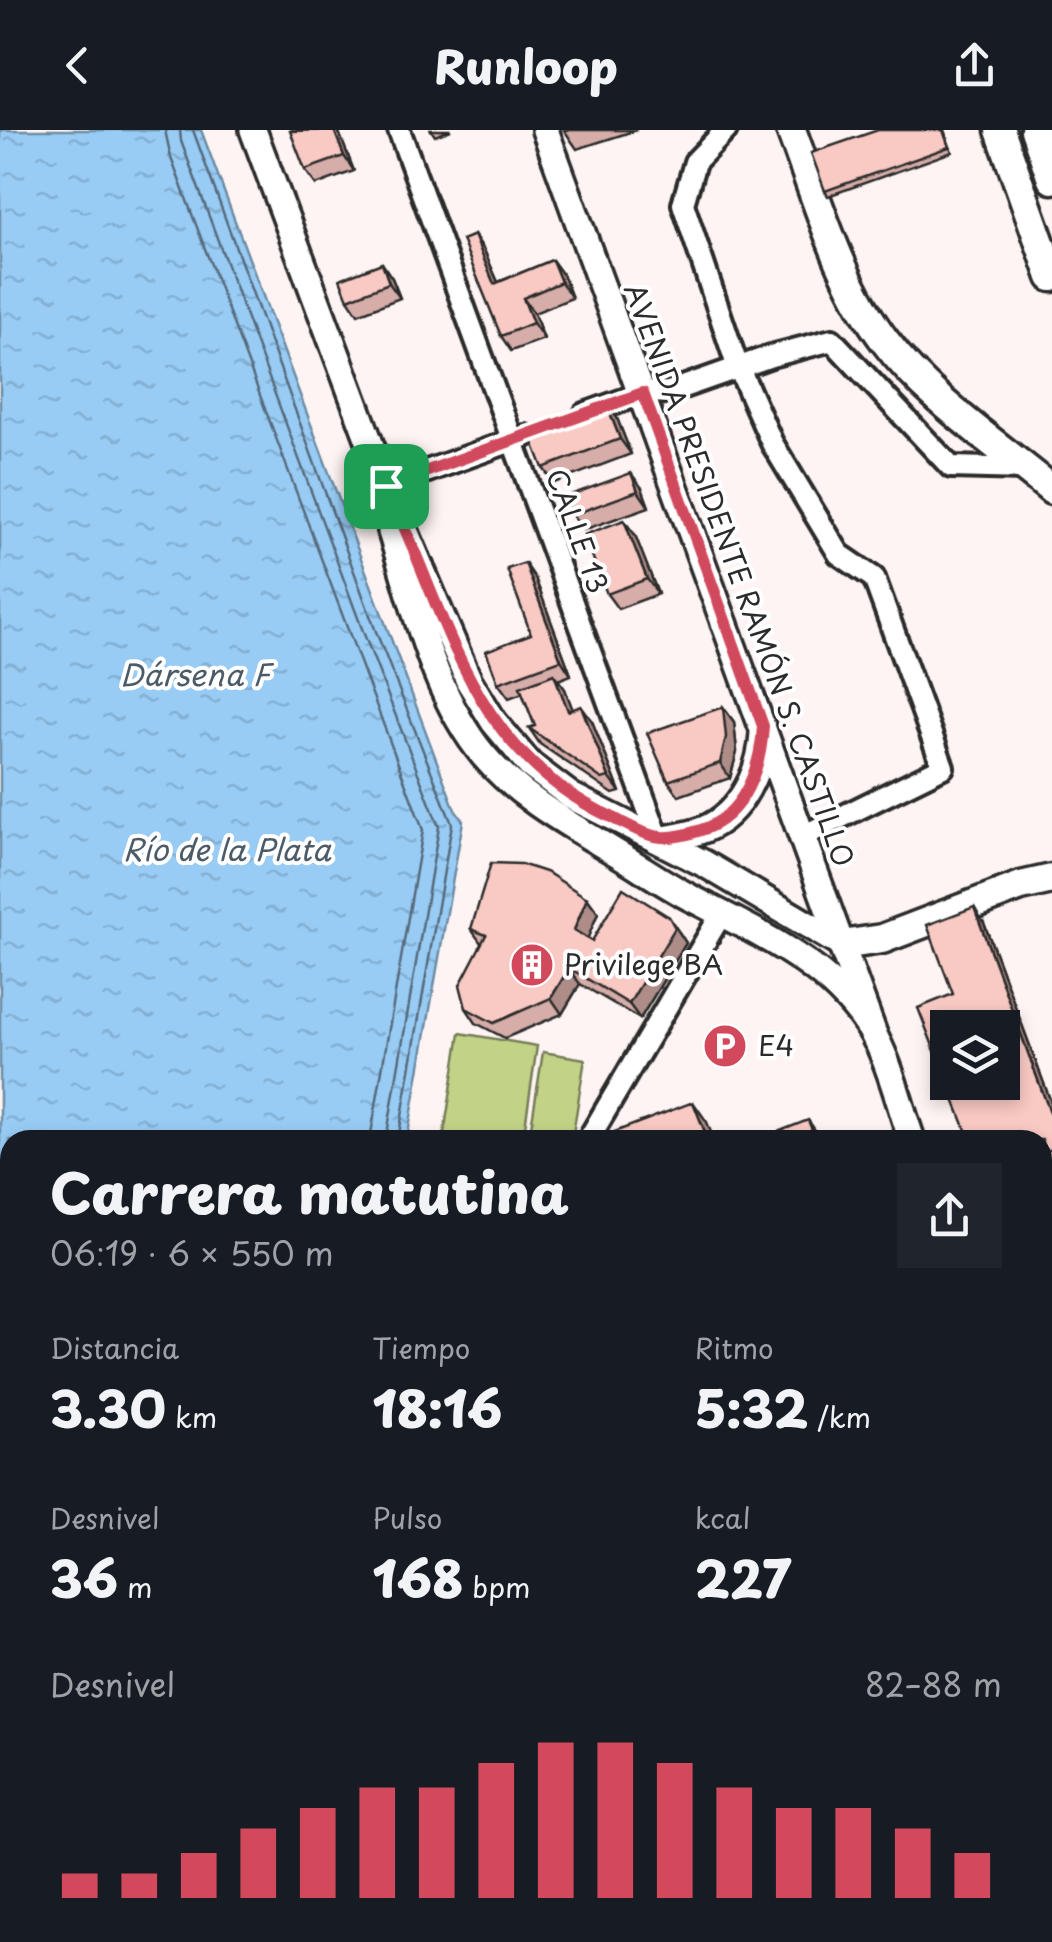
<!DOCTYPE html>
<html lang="es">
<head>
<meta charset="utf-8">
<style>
	body { margin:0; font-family:"Playpen Sans",sans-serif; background:#20242c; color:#f1f3f6; height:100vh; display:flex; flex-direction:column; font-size:38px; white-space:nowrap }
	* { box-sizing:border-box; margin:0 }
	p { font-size:32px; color:#9ea1a6 }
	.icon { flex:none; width:55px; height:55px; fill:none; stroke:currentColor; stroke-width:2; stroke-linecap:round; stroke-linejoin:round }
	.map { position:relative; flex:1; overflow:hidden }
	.panel { position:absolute; left:0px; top:1000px; width:1052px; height:812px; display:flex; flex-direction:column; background:#171b24; border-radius:30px 30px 0 0; box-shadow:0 5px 15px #0003 }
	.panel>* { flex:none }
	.fabs { position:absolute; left:930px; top:880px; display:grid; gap:20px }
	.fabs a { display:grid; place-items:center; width:90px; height:90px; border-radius:0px; background:#171b24; box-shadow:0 5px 15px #0003; font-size:50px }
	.pin { position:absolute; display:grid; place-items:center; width:85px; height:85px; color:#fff; margin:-42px; border-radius:20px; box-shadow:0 5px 15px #0006 }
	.round { display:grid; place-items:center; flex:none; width:105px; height:105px; border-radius:0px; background:#20242c }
	.overview { display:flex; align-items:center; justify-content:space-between; height:170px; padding:0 50px }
	h1 { font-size:55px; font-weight:800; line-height:75px }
	.metrics { display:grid; grid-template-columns:repeat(3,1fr); gap:15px; height:170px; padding:10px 50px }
	.metrics div { display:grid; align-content:center }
	.metrics b { font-size:50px; font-weight:800 }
	.metrics small { font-size:28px; font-weight:400 }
	.metrics p { font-size:28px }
	.chart { height:280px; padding:20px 50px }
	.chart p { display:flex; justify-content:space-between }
	.chart svg { width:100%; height:180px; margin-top:10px; stroke:#d1495b; stroke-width:6 }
	header { display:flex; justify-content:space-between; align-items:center; height:130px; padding:0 50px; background:#171b24; font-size:45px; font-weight:800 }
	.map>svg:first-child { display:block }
	.park { fill:url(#park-crowns); stroke:#767e58; stroke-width:2.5 }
	.pitch { fill:#c2d286; stroke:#767e58; stroke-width:2.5 }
	.water { fill:url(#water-ripples); stroke:#6c8ca4; stroke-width:2.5 }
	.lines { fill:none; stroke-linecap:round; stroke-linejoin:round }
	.shore { stroke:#576b7c; stroke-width:2.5 }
	.minor-casing { stroke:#2b2b2b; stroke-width:28 }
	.major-casing { stroke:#2b2b2b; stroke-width:32 }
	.highway-casing { stroke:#2b2b2b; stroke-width:35 }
	.minor { stroke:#fff; stroke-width:20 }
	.major { stroke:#fff; stroke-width:25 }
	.highway { stroke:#fff; stroke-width:28 }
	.wall { fill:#d6ada8; stroke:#2b2b2b; stroke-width:2.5 }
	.shaded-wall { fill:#ae8d88; stroke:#2b2b2b; stroke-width:2.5 }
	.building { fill:#f9c9c3; stroke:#2b2b2b; stroke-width:2.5; fill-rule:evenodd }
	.route-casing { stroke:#fff; stroke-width:20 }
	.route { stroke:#d1495b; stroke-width:12 }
	.labels { text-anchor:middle; stroke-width:8; stroke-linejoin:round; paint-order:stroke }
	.street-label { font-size:28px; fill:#2b2b2b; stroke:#fff }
	.poi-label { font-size:28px; fill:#2b2b2b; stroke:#fff; text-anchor:start }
	.water-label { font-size:30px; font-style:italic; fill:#4c5b68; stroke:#fff }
</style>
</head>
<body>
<header><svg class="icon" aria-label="back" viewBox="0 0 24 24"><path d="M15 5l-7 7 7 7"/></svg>Runloop<svg class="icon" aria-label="share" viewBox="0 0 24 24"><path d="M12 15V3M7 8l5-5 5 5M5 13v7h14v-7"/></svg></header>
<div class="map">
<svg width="1052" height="1812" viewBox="0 0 1052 1812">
	<defs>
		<pattern id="park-crowns" width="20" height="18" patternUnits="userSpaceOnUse" patternTransform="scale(2.5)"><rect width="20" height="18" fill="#c2d286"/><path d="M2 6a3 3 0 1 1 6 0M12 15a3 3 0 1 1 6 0" fill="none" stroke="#a7b474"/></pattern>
		<pattern id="water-ripples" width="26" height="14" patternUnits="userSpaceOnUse" patternTransform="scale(2.5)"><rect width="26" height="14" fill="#98ccf5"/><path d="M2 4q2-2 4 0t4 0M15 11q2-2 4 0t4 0" fill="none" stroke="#83afd2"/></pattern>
	</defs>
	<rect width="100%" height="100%" fill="#fef4f3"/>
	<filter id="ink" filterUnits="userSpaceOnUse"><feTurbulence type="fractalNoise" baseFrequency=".01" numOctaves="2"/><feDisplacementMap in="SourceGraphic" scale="20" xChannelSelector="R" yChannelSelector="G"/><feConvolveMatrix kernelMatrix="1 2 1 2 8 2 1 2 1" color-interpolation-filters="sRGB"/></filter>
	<g filter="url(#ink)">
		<polygon class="park" points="356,1802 696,1802 716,1812 355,1812"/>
		<g class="pitch">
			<polygon points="460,903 537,916 523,1010 443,1010"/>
			<polygon points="543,922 585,929 572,1010 529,1010"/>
		</g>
		<polygon class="water" points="0,0 201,0 455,680 463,691 407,1010 10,1010 10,1802 346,1803 345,1812 0,1812"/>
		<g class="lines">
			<g class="shore">
				<polyline points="165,0 171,28 423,700 370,1010"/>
				<polyline points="180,0 181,11 364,504 439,697 386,1010"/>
				<polyline points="193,0 375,499 452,694 398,1010"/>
			</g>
			<defs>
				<g id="minor">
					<polyline points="399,0 659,710"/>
					<polyline points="726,0 695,32 683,74 735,229 772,313 839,424 874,448 943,637 803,706"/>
					<polyline points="585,284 643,263 669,262 771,226 832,210 951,337 1026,339"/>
					<polyline points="386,356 525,306"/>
					<polyline points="588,1010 722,783"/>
					<polyline points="1042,1776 1052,1780"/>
				</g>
				<g id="major">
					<polyline points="253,0 386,356 469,551 494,592 530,635 571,666 705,734 842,815"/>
					<polyline points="545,0 876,910"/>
					<path d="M391,402C415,476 433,565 484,626C520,668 567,693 613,721C639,736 664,754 691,768C760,804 837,837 876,909C892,940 900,977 912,1010"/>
					<path d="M659,710C674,707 691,705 705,699C742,683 761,640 763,603"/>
					<polyline points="1042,1359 1052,1384"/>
				</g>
				<g id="highway">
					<path d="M791,0C818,71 839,150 885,211C929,270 996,313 1052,360"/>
					<polyline points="1000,0 1052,147"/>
					<polyline points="1035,0 1052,49"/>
					<polyline points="842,815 882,809 1021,756 1052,749"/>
				</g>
			</defs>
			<use href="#minor" class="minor-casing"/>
			<use href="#major" class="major-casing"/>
			<use href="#highway" class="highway-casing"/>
			<use href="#minor" class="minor"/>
			<use href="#major" class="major"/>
			<use href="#highway" class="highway"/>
		</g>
		<g class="wall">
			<polygon points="292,0 338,0 354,41 316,55 305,40"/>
			<polygon points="431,0 451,0 435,6"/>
			<polygon points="564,0 637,0 577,19"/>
			<polygon points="944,0 952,22 828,66 825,61"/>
			<polygon points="474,105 484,120 498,152 552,130 563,145 572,168 534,183 544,209 511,221 501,206"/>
			<polygon points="392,148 400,168 358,184 348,169"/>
			<polygon points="606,273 617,288 631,324 554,353 543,338"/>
			<polygon points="642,358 649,377 583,400 572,385"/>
			<polygon points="635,405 658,464 618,479 607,464"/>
			<polygon points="535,448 571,545 558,550 565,559 572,579 592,591 620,662 613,664 540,614 529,598 535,596 522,563 509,568 498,553 531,504"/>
			<polygon points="723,577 734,592 737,622 730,648 679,666 668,651"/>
			<polygon points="587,768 598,783 587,808 592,811 679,802 686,813 640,889 580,854 562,884 505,908 476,893 466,878 481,813 471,799"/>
			<polygon points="984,793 1052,975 1052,1038 1042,1042 1042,1010 953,864"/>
			<polygon points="1052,1692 1052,1761 1042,1747"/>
			<polygon points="653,1802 687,1802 704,1812 671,1812"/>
			<polygon points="712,1802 761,1802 756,1812 739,1812 731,1808 729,1812 723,1812 716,1808"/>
		</g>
		<g class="shaded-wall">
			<polygon points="334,0 338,0 354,41 344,26"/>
			<polygon points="474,105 484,120 505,169 494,154"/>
			<polygon points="552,130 563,145 572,168 561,152"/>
			<polygon points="382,133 392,148 400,168 389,153"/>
			<polygon points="523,168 534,183 544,209 533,193"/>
			<polygon points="606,273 617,288 631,324 620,309"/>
			<polygon points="631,343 642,358 649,377 638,361"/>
			<polygon points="624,390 635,405 658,464 647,449"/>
			<polygon points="525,433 535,448 571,545 561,530"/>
			<polygon points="554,544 565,559 579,596 568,581"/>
			<polygon points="581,576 592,591 620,662 609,647"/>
			<polygon points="723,577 734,592 737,622 730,648 720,633"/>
			<polygon points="587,768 598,783 585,815 574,800"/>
			<polygon points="974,777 984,793 1052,975 1052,988"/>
			<polygon points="669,787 686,813 640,889 629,874"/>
			<polygon points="569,838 580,854 562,884 551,868"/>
			<polygon points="693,972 707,992 714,1010 708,1010"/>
			<polygon points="808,990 822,1010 816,1010"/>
			<polygon points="1049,1623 1052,1627 1052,1669 1042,1691 1042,1639"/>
			<polygon points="719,1802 728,1802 731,1808 729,1812 725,1812"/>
			<polygon points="740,1802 761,1802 756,1812 746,1812"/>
		</g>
		<g class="building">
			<polygon points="334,0 344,26 305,40 290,1"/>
			<polygon points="878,0 943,0 949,17 825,61 811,23"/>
			<polygon points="474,105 494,154 552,130 561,152 523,168 533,193 501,206 462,110"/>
			<polygon points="382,133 389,153 348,169 340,149"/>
			<polygon points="606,273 620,309 543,338 529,302"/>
			<polygon points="631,343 638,361 572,385 565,367"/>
			<polygon points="624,390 647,449 607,464 584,405"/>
			<polygon points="525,433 561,530 498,553 486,521 531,504 507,439"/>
			<polygon points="554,544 568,581 581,576 609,647 602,649 529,598 535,596 520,557"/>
			<polygon points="723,577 726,607 720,633 668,651 647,603"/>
			<polygon points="491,733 521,734 548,743 587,768 574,800 592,811 623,758 669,787 675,798 629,874 569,838 551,868 494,893 466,878 460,855 486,805 471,799"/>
			<path d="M974,777L1052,988V1019L1042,1023V1010H970L918,878L953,864L927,795ZM948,898H1002V952H948Z"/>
			<polygon points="693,972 708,1010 597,1010 596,1009"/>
			<polygon points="808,990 816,1010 757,1010"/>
			<polygon points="1042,1620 1049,1623 1042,1639"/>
			<polygon points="1052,1692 1052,1740 1042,1743 1042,1705 1047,1694"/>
			<polygon points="659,1802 687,1802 703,1811 678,1812"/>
		</g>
	</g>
	<g class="lines" filter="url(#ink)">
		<defs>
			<path id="route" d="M643,263L763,596C761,636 745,686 701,700C657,715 648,705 609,686C467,619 448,485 386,356Z"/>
		</defs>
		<use href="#route" class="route-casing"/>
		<use href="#route" class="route"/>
	</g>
	<defs>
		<symbol id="building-disc" viewBox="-11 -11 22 22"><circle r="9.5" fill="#d1495b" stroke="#fff"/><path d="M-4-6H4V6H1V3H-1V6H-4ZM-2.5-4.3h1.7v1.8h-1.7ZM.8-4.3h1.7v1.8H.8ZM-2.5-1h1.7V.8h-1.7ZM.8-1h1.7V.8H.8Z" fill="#fff"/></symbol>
		<symbol id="parking-disc" viewBox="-11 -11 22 22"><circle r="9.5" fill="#d1495b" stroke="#fff"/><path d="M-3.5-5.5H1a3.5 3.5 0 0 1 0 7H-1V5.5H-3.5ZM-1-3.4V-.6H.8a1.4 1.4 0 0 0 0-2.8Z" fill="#fff"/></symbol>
	</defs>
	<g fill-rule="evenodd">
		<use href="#building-disc" x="507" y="810" width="50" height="50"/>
		<use href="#parking-disc" x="700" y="891" width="50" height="50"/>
	</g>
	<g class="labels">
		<g class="street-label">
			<text transform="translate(577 401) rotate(70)" y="10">CALLE 13</text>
			<text transform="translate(739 445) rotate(70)" y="10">AVENIDA PRESIDENTE RAMÓN S. CASTILLO</text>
		</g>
		<g class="poi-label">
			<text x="564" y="845">Privilege BA</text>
			<text x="758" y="926">E4</text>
		</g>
		<g class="water-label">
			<text x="195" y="556">Dársena F</text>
			<text x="227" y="731">Río de la Plata</text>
		</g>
	</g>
</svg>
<div class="fabs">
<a><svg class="icon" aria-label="layers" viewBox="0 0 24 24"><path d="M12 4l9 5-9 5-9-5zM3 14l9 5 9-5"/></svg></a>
</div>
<div class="pin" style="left:386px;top:356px;background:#1e9e55"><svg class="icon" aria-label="arrive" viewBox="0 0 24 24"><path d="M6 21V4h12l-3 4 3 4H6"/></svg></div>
<section class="panel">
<div class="overview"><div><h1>Carrera matutina</h1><p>06:19 · 6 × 550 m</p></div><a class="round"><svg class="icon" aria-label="share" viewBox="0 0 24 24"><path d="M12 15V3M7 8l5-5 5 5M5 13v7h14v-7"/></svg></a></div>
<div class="metrics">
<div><p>Distancia</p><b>3.30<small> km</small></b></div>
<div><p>Tiempo</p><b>18:16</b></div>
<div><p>Ritmo</p><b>5:32<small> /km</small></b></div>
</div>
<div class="metrics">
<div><p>Desnivel</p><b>36<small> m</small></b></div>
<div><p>Pulso</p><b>168<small> bpm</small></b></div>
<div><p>kcal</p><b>227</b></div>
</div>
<div class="chart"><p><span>Desnivel</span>82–88 m</p>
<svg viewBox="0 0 160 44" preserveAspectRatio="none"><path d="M5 44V38M15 44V38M25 44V33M35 44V27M45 44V22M55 44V17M65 44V17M75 44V11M85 44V6M95 44V6M105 44V11M115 44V17M125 44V22M135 44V22M145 44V27M155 44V33"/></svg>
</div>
</section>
</div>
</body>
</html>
